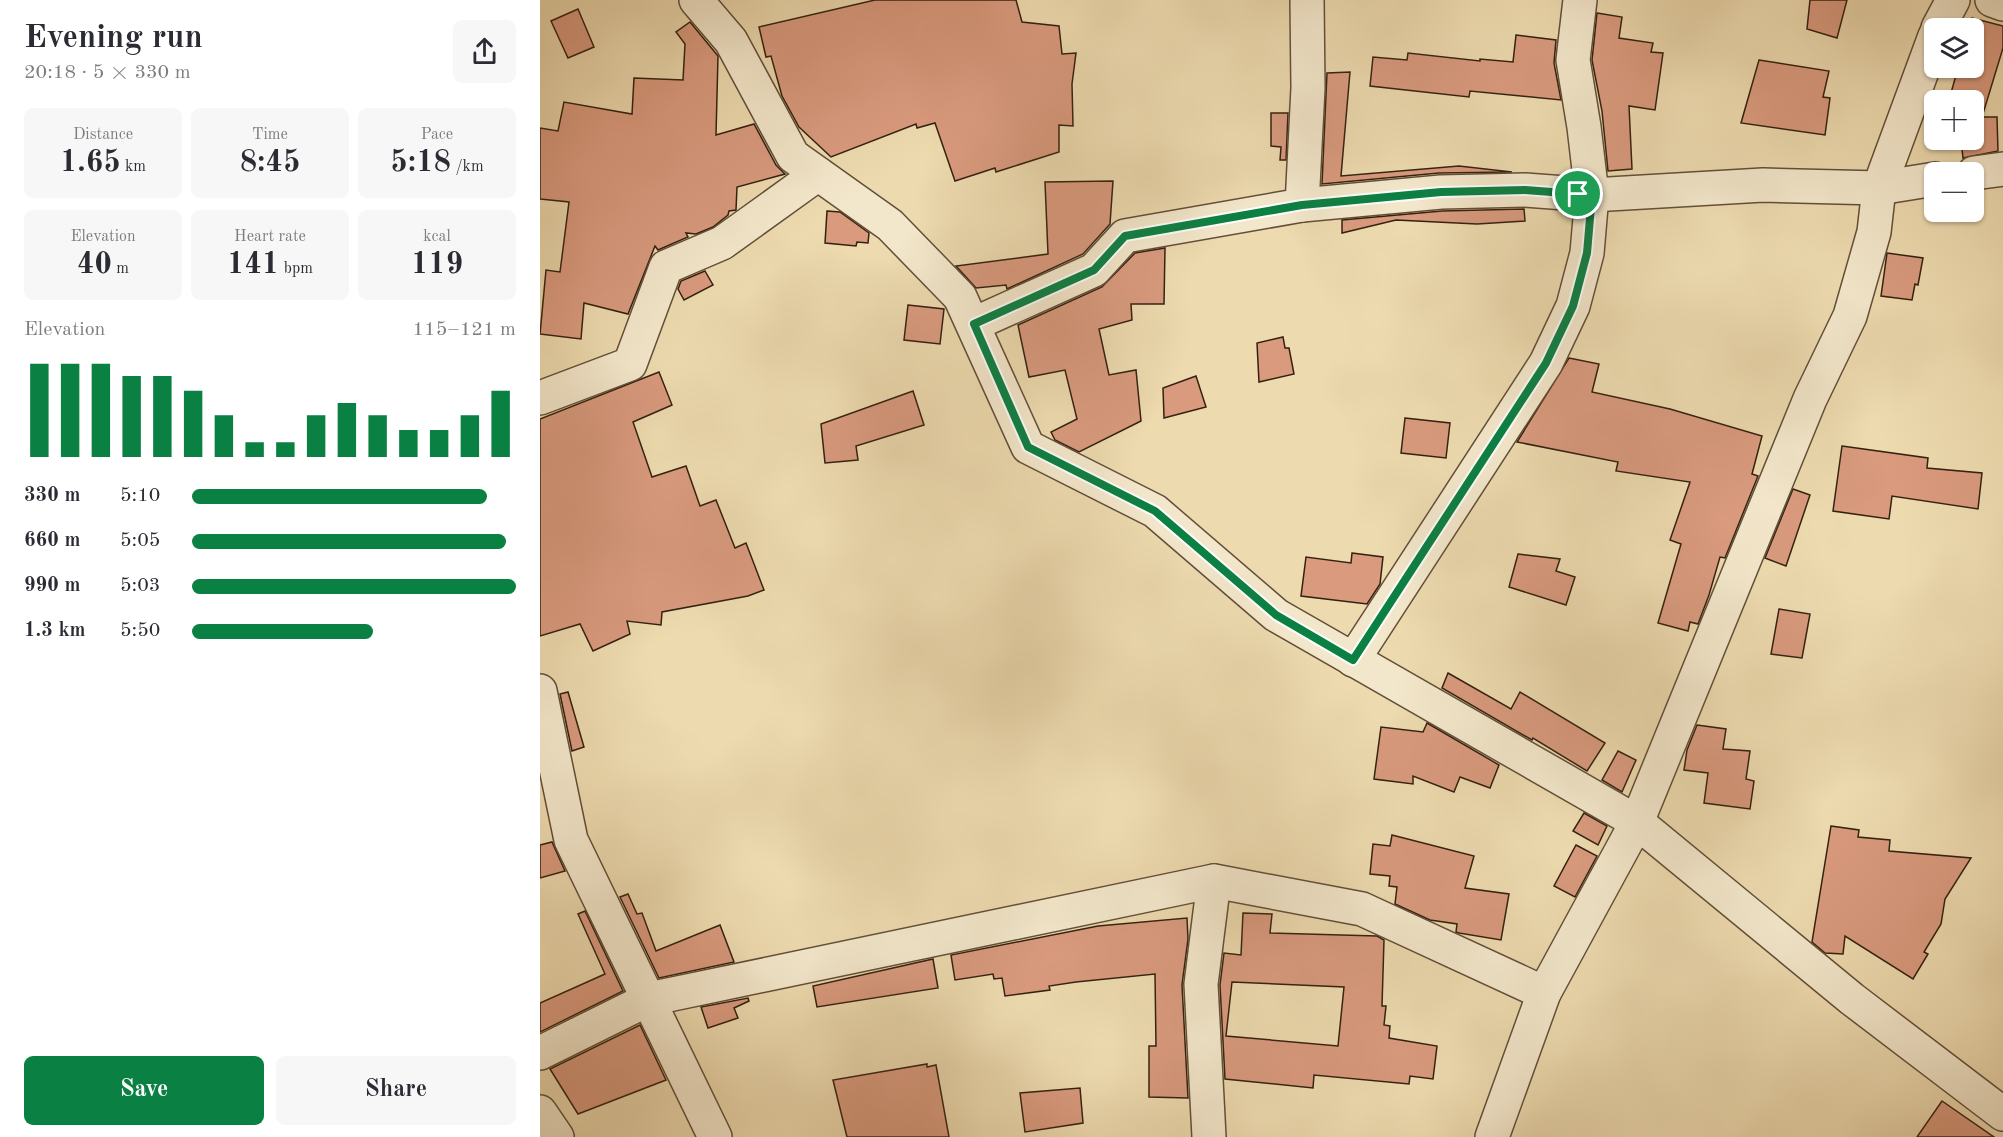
<!DOCTYPE html>
<html lang="en">
<head>
<meta charset="utf-8">
<style>
	body { margin:0; font-family:"Old Standard TT",serif; background:#f7f7f7; color:#2b2b33; height:100vh; display:flex; flex-direction:column; font-size:22px; white-space:nowrap }
	* { box-sizing:border-box; margin:0 }
	p { font-size:20px; color:#7c7c81 }
	.icon { flex:none; width:33px; height:33px; fill:none; stroke:currentColor; stroke-width:2; stroke-linecap:round; stroke-linejoin:round }
	.map { position:relative; flex:1; overflow:hidden }
	.drawer { display:flex; flex-direction:column; background:#fff; width:540px }
	.drawer>* { flex:none }
	.controls { position:absolute; left:1384px; top:18px; display:grid; gap:12px }
	.controls a { display:grid; place-items:center; width:60px; height:60px; border-radius:9px; background:#fff; box-shadow:0 2px 4px #0004; font-size:30px }
	.pin { position:absolute; display:grid; place-items:center; width:51px; height:51px; color:#fff; margin:-26px; border:3px solid #fff; border-radius:50%; box-shadow:0 2px 6px #0007 }
	.round { display:grid; place-items:center; flex:none; width:63px; height:63px; border-radius:9px; background:#f7f7f7 }
	.headline { display:flex; align-items:center; justify-content:space-between; height:102px; padding:0 24px }
	h1 { font-size:33px; font-weight:700; line-height:45px }
	.figures { display:grid; grid-template-columns:repeat(3,1fr); gap:9px; height:102px; padding:6px 24px }
	.figures div { display:grid; align-content:center; border-radius:9px; background:#f7f7f7; text-align:center }
	.figures b { font-size:30px; font-weight:700 }
	.figures small { font-size:16px; font-weight:400 }
	.figures p { font-size:16px }
	.chart { height:168px; padding:12px 24px }
	.chart p { display:flex; justify-content:space-between }
	.chart svg { width:100%; height:108px; margin-top:6px; stroke:#0b8043; stroke-width:6 }
	.cta { display:flex; gap:12px; margin-top:auto; padding:12px 24px }
	.cta a { flex:1; height:69px; border-radius:9px; background:#0b8043; color:#fff; font-size:24px; font-weight:700; line-height:69px; text-align:center }
	.cta a+a { background:#f7f7f7; color:#2b2b33 }
	ul { padding:0 24px; list-style:none; font-size:20px }
	li { display:grid; grid-template-columns:96px 72px 1fr; align-items:center; height:45px }
	li i { height:15px; border-radius:8px; background:#0b8043 }
	main { display:flex; flex:1; min-height:0 }
	.map>svg:first-child { display:block }
	.building { fill:#d99a7e; stroke:#342110; stroke-width:1.5; fill-rule:evenodd }
	.lines { fill:none; stroke-linecap:round; stroke-linejoin:round }
	.minor-casing { stroke:#624f38; stroke-width:36 }
	.minor { stroke:#f3e7cb; stroke-width:33 }
	.route-casing { stroke:#fff; stroke-width:12 }
	.route { stroke:#0b8043; stroke-width:8 }
</style>
</head>
<body>
<main>
<section class="drawer">
<div class="headline"><div><h1>Evening run</h1><p>20:18 · 5 × 330 m</p></div><a class="round"><svg class="icon" aria-label="share" viewBox="0 0 24 24"><path d="M12 15V3M7 8l5-5 5 5M5 13v7h14v-7"/></svg></a></div>
<div class="figures">
<div><p>Distance</p><b>1.65<small> km</small></b></div>
<div><p>Time</p><b>8:45</b></div>
<div><p>Pace</p><b>5:18<small> /km</small></b></div>
</div>
<div class="figures">
<div><p>Elevation</p><b>40<small> m</small></b></div>
<div><p>Heart rate</p><b>141<small> bpm</small></b></div>
<div><p>kcal</p><b>119</b></div>
</div>
<div class="chart"><p><span>Elevation</span>115–121 m</p>
<svg viewBox="0 0 160 44" preserveAspectRatio="none"><path d="M5 44V6M15 44V6M25 44V6M35 44V11M45 44V11M55 44V17M65 44V27M75 44V38M85 44V38M95 44V27M105 44V22M115 44V27M125 44V33M135 44V33M145 44V27M155 44V17"/></svg>
</div>
<ul>
<li><b>330 m</b>5:10<i style="width:91%"></i></li>
<li><b>660 m</b>5:05<i style="width:97%"></i></li>
<li><b>990 m</b>5:03<i style="width:100%"></i></li>
<li><b>1.3 km</b>5:50<i style="width:56%"></i></li>
</ul>
<div class="cta"><a>Save</a><a>Share</a></div>
</section>
<div class="map">
<svg width="1463" height="1137" viewBox="0 0 1463 1137">
	<rect width="100%" height="100%" fill="#eddaaf"/>
	<filter id="stains"><feTurbulence type="fractalNoise" baseFrequency=".00333" numOctaves="4"/><feColorMatrix values="0 0 0 0 .2 0 0 0 0 .09 0 0 0 0 .02 0 0 0 .5 -.17"/></filter>
	<radialGradient id="worn" r=".72"><stop offset=".6" stop-color="#630" stop-opacity="0"/><stop offset="1" stop-color="#630" stop-opacity=".3"/></radialGradient>
	<g class="building">
		<polygon points="335,0 476,0 482,22 519,26 522,54 536,53 532,84 533,126 519,125 519,152 456,172 455,168 415,181 395,123 377,128 376,124 291,157 259,127 242,96 231,56 226,57 219,27"/>
		<polygon points="1270,0 1307,0 1297,38 1267,29"/>
		<polygon points="38,9 54,47 28,58 11,21"/>
		<polygon points="1057,13 1082,17 1079,38 1113,43 1111,52 1123,53 1115,110 1089,106 1092,169 1068,171 1062,111 1052,60"/>
		<polygon points="1432,18 1463,26 1463,48 1442,117 1457,117 1458,151 1423,158 1421,140 1434,140 1434,100 1409,100 1418,68 1434,68 1434,28 1429,28"/>
		<polygon points="150,22 178,56 176,135 214,124 236,165 245,174 197,187 196,210 189,211 188,215 173,227 156,234 146,233 148,237 118,250 115,246 88,314 44,303 41,339 0,334 6,270 20,272 29,202 0,199 0,128 18,131 24,102 92,114 94,78 143,80 145,44 136,32"/>
		<polygon points="976,35 1016,40 1014,63 1021,100 930,91 929,97 830,86 833,57 867,60 868,53 940,61 940,59 973,62"/>
		<polygon points="1219,60 1289,71 1283,97 1290,98 1285,135 1201,123"/>
		<polygon points="810,72 801,176 919,166 972,172 899,173 782,184 787,73"/>
		<polygon points="731,113 748,113 746,160 740,160 741,147 731,146"/>
		<polygon points="573,181 570,224 543,254 467,289 466,285 436,288 416,266 508,254 505,182"/>
		<polygon points="984,209 985,221 937,224 856,220 802,233 802,220 902,211"/>
		<polygon points="287,211 300,212 329,233 328,243 317,242 316,246 285,243"/>
		<polygon points="625,248 624,304 591,304 592,320 559,329 569,375 596,370 601,421 539,452 515,440 511,432 537,419 525,370 489,377 478,325 562,287 595,253"/>
		<polygon points="1347,253 1383,258 1378,285 1375,284 1372,300 1341,296"/>
		<polygon points="165,271 173,285 144,300 138,289 141,281"/>
		<polygon points="368,305 404,309 400,344 364,340"/>
		<polygon points="743,337 745,348 749,348 754,374 719,382 717,343"/>
		<polygon points="1029,358 1059,364 1052,392 1130,409 1222,436 1212,474 1218,476 1185,558 1180,557 1169,595 1158,624 1150,622 1148,631 1118,623 1141,544 1130,540 1150,482 1076,471 1078,462 977,442"/>
		<polygon points="119,372 132,405 93,422 112,477 146,466 160,506 176,500 195,548 206,543 224,590 208,596 122,612 121,625 87,621 90,634 53,651 40,624 0,636 0,419"/>
		<polygon points="656,376 666,407 624,418 623,388"/>
		<polygon points="373,391 384,425 316,446 318,460 285,463 281,424"/>
		<polygon points="865,418 910,423 906,458 861,453"/>
		<polygon points="1302,446 1388,458 1387,468 1442,473 1438,509 1352,496 1349,519 1293,511"/>
		<polygon points="1253,489 1270,495 1246,566 1225,558"/>
		<polygon points="812,553 843,557 840,584 827,604 761,596 766,557 811,563"/>
		<polygon points="978,554 1020,559 1016,571 1035,577 1026,605 969,587"/>
		<polygon points="1239,609 1270,614 1262,658 1231,654"/>
		<polygon points="908,673 971,709 980,692 1065,743 1047,771 993,738 992,740 902,688"/>
		<polygon points="28,692 44,747 32,751 20,694"/>
		<polygon points="887,723 959,765 950,788 920,777 914,792 873,776 873,784 834,779 841,727 883,732"/>
		<polygon points="1157,725 1186,729 1183,749 1210,751 1206,779 1214,781 1210,809 1164,803 1168,773 1144,770 1147,750"/>
		<polygon points="1078,751 1096,760 1082,792 1062,780"/>
		<polygon points="1044,813 1067,826 1058,845 1033,831"/>
		<polygon points="1291,826 1319,830 1318,837 1350,840 1349,851 1431,858 1405,899 1401,924 1384,952 1388,954 1373,979 1305,936 1303,954 1285,953 1272,942"/>
		<polygon points="852,835 934,856 925,888 969,894 961,940 919,933 916,932 917,924 890,920 855,904 857,887 849,886 850,876 830,874 833,844 850,846"/>
		<polygon points="12,842 25,871 0,878 0,845"/>
		<polygon points="1036,845 1057,856 1035,897 1014,886"/>
		<polygon points="88,894 97,914 102,913 116,951 180,925 194,962 119,978 80,897"/>
		<polygon points="45,911 83,991 0,1032 0,1003 65,974 38,914"/>
		<path d="M703,913L732,914L730,933L837,936L844,940L842,1006H846L844,1025L850,1026L849,1038L897,1046L893,1079L870,1076L869,1084L774,1075L773,1088L685,1079L680,985L684,953L701,955ZM692,982L804,987L798,1046L686,1036Z"/>
		<polygon points="647,918 648,939 642,985 648,1098 609,1097 609,1046 616,1046 615,974 536,982 509,986 510,990 465,996 462,978 454,979 453,974 415,980 411,955 558,926"/>
		<polygon points="393,959 398,988 277,1007 273,986"/>
		<polygon points="208,998 209,1001 194,1008 198,1018 168,1028 161,1007"/>
		<polygon points="100,1025 126,1080 38,1114 10,1069"/>
		<polygon points="387,1064 387,1067 396,1065 409,1137 307,1137 293,1080"/>
		<polygon points="540,1088 543,1123 485,1132 480,1093"/>
		<polygon points="1402,1101 1454,1137 1377,1137"/>
	</g>
	<g class="lines">
		<defs>
			<g id="minor">
				<polyline points="156,0 191,41 253,156 350,225 420,297 488,447 615,511 736,615 1097,822 1312,999 1463,1114"/>
				<polyline points="1452,0 1463,4"/>
				<polyline points="1398,28 1413,0"/>
				<polyline points="1434,173 1463,169"/>
				<polyline points="762,205 901,192 985,190 1052,195 1223,185 1339,188 1395,179"/>
				<polyline points="434,324 554,270 585,236 762,205 768,88 767,0"/>
				<polyline points="0,398 90,364 126,267 182,243 278,174"/>
				<polyline points="813,660 1006,363 1033,306 1047,253 1052,195 1044,127 1033,60 1040,0"/>
				<polyline points="0,691 31,840 175,1137"/>
				<polyline points="0,1053 109,999 674,881 822,909 1004,993"/>
				<polyline points="0,1112 17,1137"/>
				<polyline points="669,1137 661,984 674,881"/>
				<polyline points="952,1137 1004,993 1097,822 1270,399 1310,316 1334,232 1339,188 1395,36"/>
			</g>
		</defs>
		<use href="#minor" class="minor-casing"/>
		<use href="#minor" class="minor"/>
	</g>
	<g class="lines">
		<defs>
			<polygon id="route" points="985,190 1052,195 1047,253 1033,306 1006,363 813,660 736,615 615,511 488,447 434,324 554,270 585,236 762,205 901,192"/>
		</defs>
		<use href="#route" class="route-casing"/>
		<use href="#route" class="route"/>
	</g>
	<rect width="100%" height="100%" filter="url(#stains)"/>
	<rect width="100%" height="100%" fill="url(#worn)"/>
</svg>
<div class="controls">
<a><svg class="icon" aria-label="layers" viewBox="0 0 24 24"><path d="M12 4l9 5-9 5-9-5zM3 14l9 5 9-5"/></svg></a>
<a>+</a>
<a>−</a>
</div>
<div class="pin" style="left:1038px;top:194px;background:#1e9e55"><svg class="icon" aria-label="arrive" viewBox="0 0 24 24"><path d="M6 21V4h12l-3 4 3 4H6"/></svg></div>
</div>
</main>
</body>
</html>
